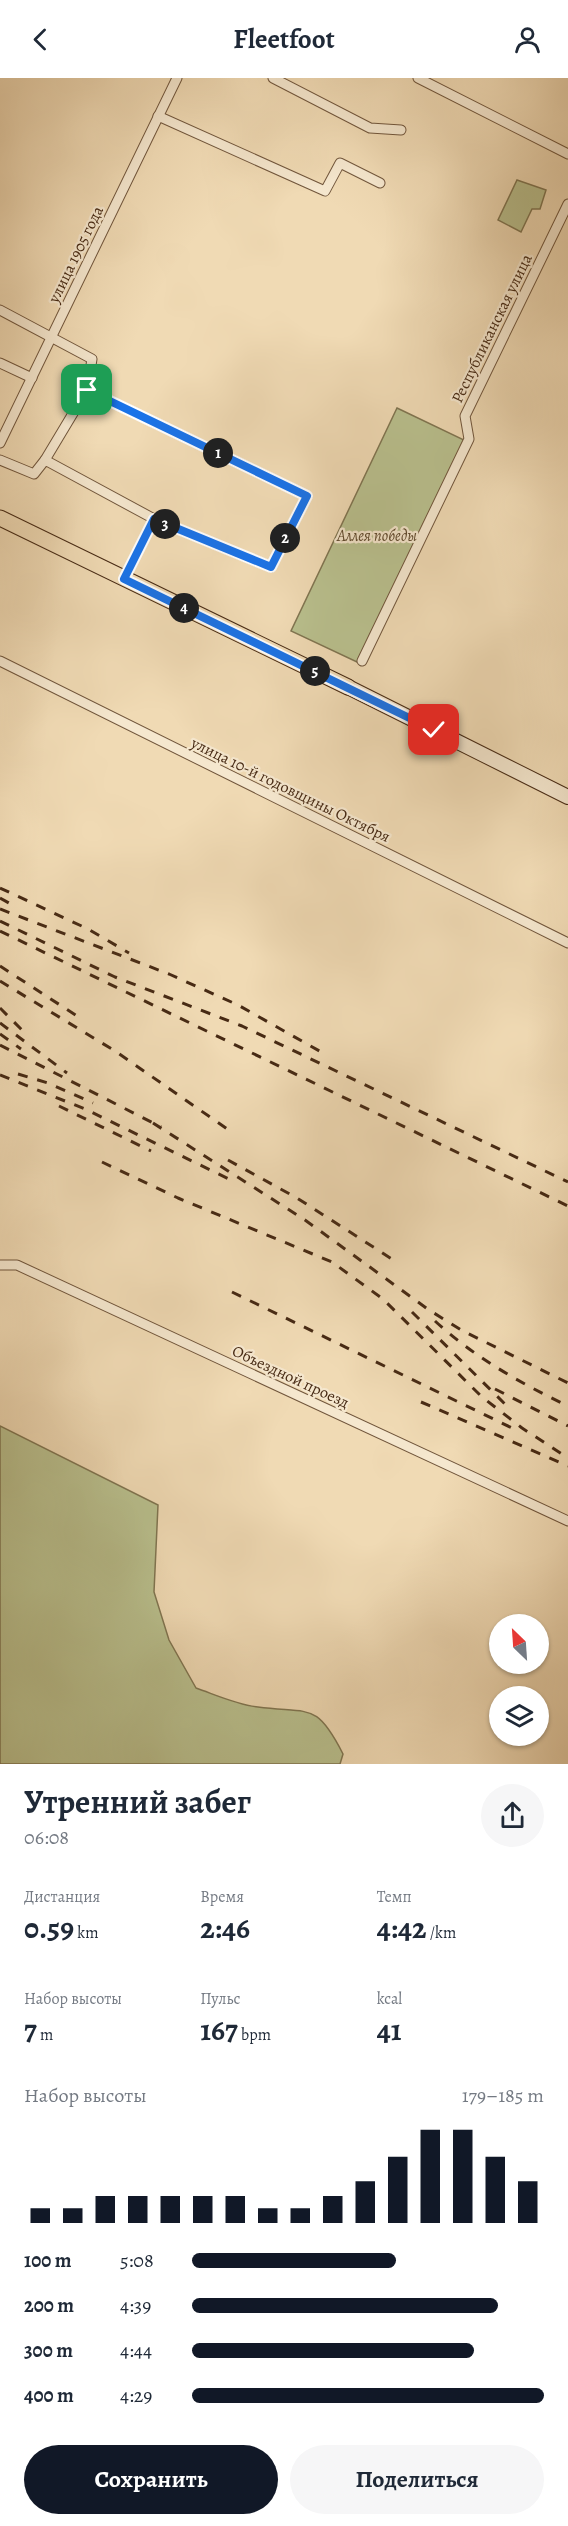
<!DOCTYPE html>
<html lang="ru">
<head>
<meta charset="utf-8">
<style>
	body { margin:0; font-family:Alegreya,serif; background:#f6f6f7; color:#1f2937; height:100vh; display:flex; flex-direction:column; font-size:22px; white-space:nowrap }
	* { box-sizing:border-box; margin:0 }
	p { font-size:20px; color:#747a83 }
	.icon { flex:none; width:33px; height:33px; fill:none; stroke:currentColor; stroke-width:2; stroke-linecap:round; stroke-linejoin:round }
	.map { position:relative; height:1686px; overflow:hidden }
	.drawer { display:flex; flex-direction:column; background:#fff; flex:1 }
	.drawer>* { flex:none }
	.needle { width:39px; rotate:335deg }
	.buttons { position:absolute; left:489px; top:1536px; display:grid; gap:12px }
	.buttons a { display:grid; place-items:center; width:60px; height:60px; border-radius:50%; background:#fff; box-shadow:0 2px 4px #0004; font-size:30px }
	.pin { position:absolute; display:grid; place-items:center; width:51px; height:51px; color:#fff; margin:-26px; border-radius:12px; box-shadow:0 3px 9px #0006 }
	.km { position:absolute; width:30px; height:30px; margin:-15px; border-radius:50%; background:#222; color:#fff; font-size:16px; line-height:30px; text-align:center }
	.round { display:grid; place-items:center; flex:none; width:63px; height:63px; border-radius:32px; background:#f6f6f7 }
	.head { display:flex; align-items:center; justify-content:space-between; height:102px; padding:0 24px }
	h1 { font-size:33px; font-weight:700; line-height:45px }
	.figures { display:grid; grid-template-columns:repeat(3,1fr); gap:9px; height:102px; padding:6px 24px }
	.figures div { display:grid; align-content:center }
	.figures b { font-size:30px; font-weight:700 }
	.figures small { font-size:16px; font-weight:400 }
	.figures p { font-size:16px }
	.chart { height:168px; padding:12px 24px }
	.chart p { display:flex; justify-content:space-between }
	.chart svg { width:100%; height:108px; margin-top:6px; stroke:#111827; stroke-width:6 }
	.cta { display:flex; gap:12px; margin-top:auto; padding:12px 24px }
	.cta a { flex:1; height:69px; border-radius:36px; background:#111827; color:#fff; font-size:24px; font-weight:700; line-height:69px; text-align:center }
	.cta a+a { background:#f6f6f7; color:#1f2937 }
	ul { padding:0 24px; list-style:none; font-size:20px }
	li { display:grid; grid-template-columns:96px 72px 1fr; align-items:center; height:45px }
	li i { height:15px; border-radius:8px; background:#111827 }
	header { display:flex; justify-content:space-between; align-items:center; height:78px; padding:0 24px; background:#fff; font-size:27px; font-weight:700 }
	.map>svg:first-child { display:block }
	.green { fill:#b9c08e; stroke:#807551; stroke-width:1.5 }
	.lines { fill:none; stroke-linecap:round; stroke-linejoin:round }
	.street-casing { stroke:#71563c; stroke-width:11 }
	.secondary-casing { stroke:#472a14; stroke-width:16 }
	.primary-casing { stroke:#472a14; stroke-width:17 }
	.street { stroke:#f5e7ce; stroke-width:9 }
	.secondary { stroke:#f5e7ce; stroke-width:14 }
	.primary { stroke:#f0dab4; stroke-width:15 }
	.rail { stroke:#472a14; stroke-width:3; stroke-dasharray:10 10; stroke-linecap:butt }
	.route-casing { stroke:#fff; stroke-width:12 }
	.route { stroke:#1a73e8; stroke-width:8 }
	.labels { text-anchor:middle; stroke-width:4.5; stroke-linejoin:round; paint-order:stroke }
	.street-label { font-size:16px; fill:#472a14; stroke:#f5e7ce }
	.park-label { font-size:16px; font-style:italic; fill:#5e482c; stroke:#f5e7ce }
</style>
</head>
<body>
<header><svg class="icon" aria-label="back" viewBox="0 0 24 24"><path d="M15 5l-7 7 7 7"/></svg>Fleetfoot<svg class="icon" aria-label="person" viewBox="0 0 24 24"><circle cx="12" cy="8" r="4"/><path d="M4 21q1-7 8-7t8 7"/></svg></header>
<div class="map">
<svg width="568" height="1686" viewBox="0 0 568 1686">
	<rect width="100%" height="100%" fill="#f0dab4"/>
	<filter id="stains"><feTurbulence type="fractalNoise" baseFrequency=".00333" numOctaves="4"/><feColorMatrix values="0 0 0 0 .2 0 0 0 0 .09 0 0 0 0 .02 0 0 0 .5 -.17"/></filter>
	<radialGradient id="worn" r=".72"><stop offset=".6" stop-color="#630" stop-opacity="0"/><stop offset="1" stop-color="#630" stop-opacity=".3"/></radialGradient>
	<g class="green">
		<polygon points="517,102 546,112 540,131 532,131 521,154 498,142"/>
		<polygon points="397,330 464,362 357,584 291,553"/>
		<path d="M0,1348L158,1427L154,1514L169,1562L196,1610C216,1617 238,1627 258,1629C310,1636 316,1623 343,1676L340,1686H0Z"/>
	</g>
	<g class="lines">
		<defs>
			<g id="street">
				<polyline points="273,0 370,50 401,52"/>
				<polyline points="418,0 568,76"/>
				<polyline points="158,38 325,113 340,85 380,105"/>
				<polyline points="0,232 92,281 87,312 307,418 271,489 154,441 124,501"/>
				<polyline points="0,285 32,300"/>
				<polyline points="0,365 177,0"/>
				<polyline points="0,382 34,396 45,382 156,442"/>
				<polyline points="45,382 87,312"/>
				<polyline points="0,583 568,865"/>
				<polyline points="362,583 469,361 465,338 568,126"/>
				<polyline points="0,1187 17,1187 568,1443"/>
			</g>
			<polyline id="secondary" points="348,609 568,719"/>
			<polyline id="primary" points="0,440 348,609"/>
		</defs>
		<use href="#street" class="street-casing"/>
		<use href="#secondary" class="secondary-casing"/>
		<use href="#primary" class="primary-casing"/>
		<use href="#street" class="street"/>
		<use href="#secondary" class="secondary"/>
		<use href="#primary" class="primary"/>
		<g class="rail">
			<polyline points="0,810 88,851 129,875"/>
			<polyline points="0,820 16,829"/>
			<polyline points="0,831 169,896 238,927 323,975"/>
			<polyline points="0,843 115,899 242,948 568,1104"/>
			<polyline points="0,853 568,1128"/>
			<polyline points="0,888 77,938"/>
			<polyline points="0,903 115,973 233,1055"/>
			<polyline points="0,930 23,953"/>
			<polyline points="0,945 67,995"/>
			<polyline points="0,956 21,971"/>
			<polyline points="0,967 161,1049"/>
			<polyline points="18,996 48,1005 93,1025"/>
			<polyline points="0,997 85,1031 233,1103"/>
			<polyline points="59,1028 151,1073"/>
			<polyline points="153,1045 305,1142 429,1232 463,1253 568,1305"/>
			<polyline points="228,1082 297,1120 395,1183"/>
			<polyline points="102,1084 178,1120 332,1184 383,1221 482,1319 522,1350 568,1380"/>
			<polyline points="232,1214 512,1350"/>
			<polyline points="412,1234 508,1329"/>
			<path d="M435,1243C474,1279 520,1305 568,1328"/>
			<polyline points="495,1311 568,1348"/>
			<polyline points="421,1324 568,1388"/>
		</g>
	</g>
	<g class="lines">
		<defs>
			<polyline id="route" points="87,312 307,418 271,489 154,441 124,501 434,652"/>
		</defs>
		<use href="#route" class="route-casing"/>
		<use href="#route" class="route"/>
	</g>
	<g class="labels">
		<g class="street-label">
			<text transform="translate(75 176) rotate(-64)" y="6">улица 1905 года</text>
			<text transform="translate(491 250) rotate(-64)" y="6">Республиканская улица</text>
			<text transform="translate(291 711) rotate(26)" y="6">улица 10-й годовщины Октября</text>
			<text transform="translate(291 1298) rotate(25)" y="6">Объездной проезд</text>
		</g>
		<g class="park-label">
			<text x="377" y="463">Аллея победы</text>
		</g>
	</g>
	<rect width="100%" height="100%" filter="url(#stains)"/>
	<rect width="100%" height="100%" fill="url(#worn)"/>
</svg>
<div class="buttons">
<a><svg class="needle" viewBox="-14 -14 28 28"><path d="M0-13l5 13h-10z" fill="#e53935"/><path d="M0 13l5-13h-10z" fill="#747a83"/></svg></a>
<a><svg class="icon" aria-label="layers" viewBox="0 0 24 24"><path d="M12 4l9 5-9 5-9-5zM3 14l9 5 9-5"/></svg></a>
</div>
<div class="pin" style="left:87px;top:312px;background:#1e9e55"><svg class="icon" aria-label="arrive" viewBox="0 0 24 24"><path d="M6 21V4h12l-3 4 3 4H6"/></svg></div>
<div class="pin" style="left:434px;top:652px;background:#d93025"><svg class="icon" aria-label="check" viewBox="0 0 24 24"><path d="M5 12l5 5 9-10"/></svg></div>
<b class="km" style="left:218px;top:375px">1</b>
<b class="km" style="left:285px;top:460px">2</b>
<b class="km" style="left:165px;top:446px">3</b>
<b class="km" style="left:184px;top:530px">4</b>
<b class="km" style="left:315px;top:593px">5</b>
</div>
<section class="drawer">
<div class="head"><div><h1>Утренний забег</h1><p>06:08</p></div><a class="round"><svg class="icon" aria-label="share" viewBox="0 0 24 24"><path d="M12 15V3M7 8l5-5 5 5M5 13v7h14v-7"/></svg></a></div>
<div class="figures">
<div><p>Дистанция</p><b>0.59<small> km</small></b></div>
<div><p>Время</p><b>2:46</b></div>
<div><p>Темп</p><b>4:42<small> /km</small></b></div>
</div>
<div class="figures">
<div><p>Набор высоты</p><b>7<small> m</small></b></div>
<div><p>Пульс</p><b>167<small> bpm</small></b></div>
<div><p>kcal</p><b>41</b></div>
</div>
<div class="chart"><p><span>Набор высоты</span>179–185 m</p>
<svg viewBox="0 0 160 44" preserveAspectRatio="none"><path d="M5 44V38M15 44V38M25 44V33M35 44V33M45 44V33M55 44V33M65 44V33M75 44V38M85 44V38M95 44V33M105 44V27M115 44V17M125 44V6M135 44V6M145 44V17M155 44V27"/></svg>
</div>
<ul>
<li><b>100 m</b>5:08<i style="width:58%"></i></li>
<li><b>200 m</b>4:39<i style="width:87%"></i></li>
<li><b>300 m</b>4:44<i style="width:80%"></i></li>
<li><b>400 m</b>4:29<i style="width:100%"></i></li>
</ul>
<div class="cta"><a>Сохранить</a><a>Поделиться</a></div>
</section>
</body>
</html>
